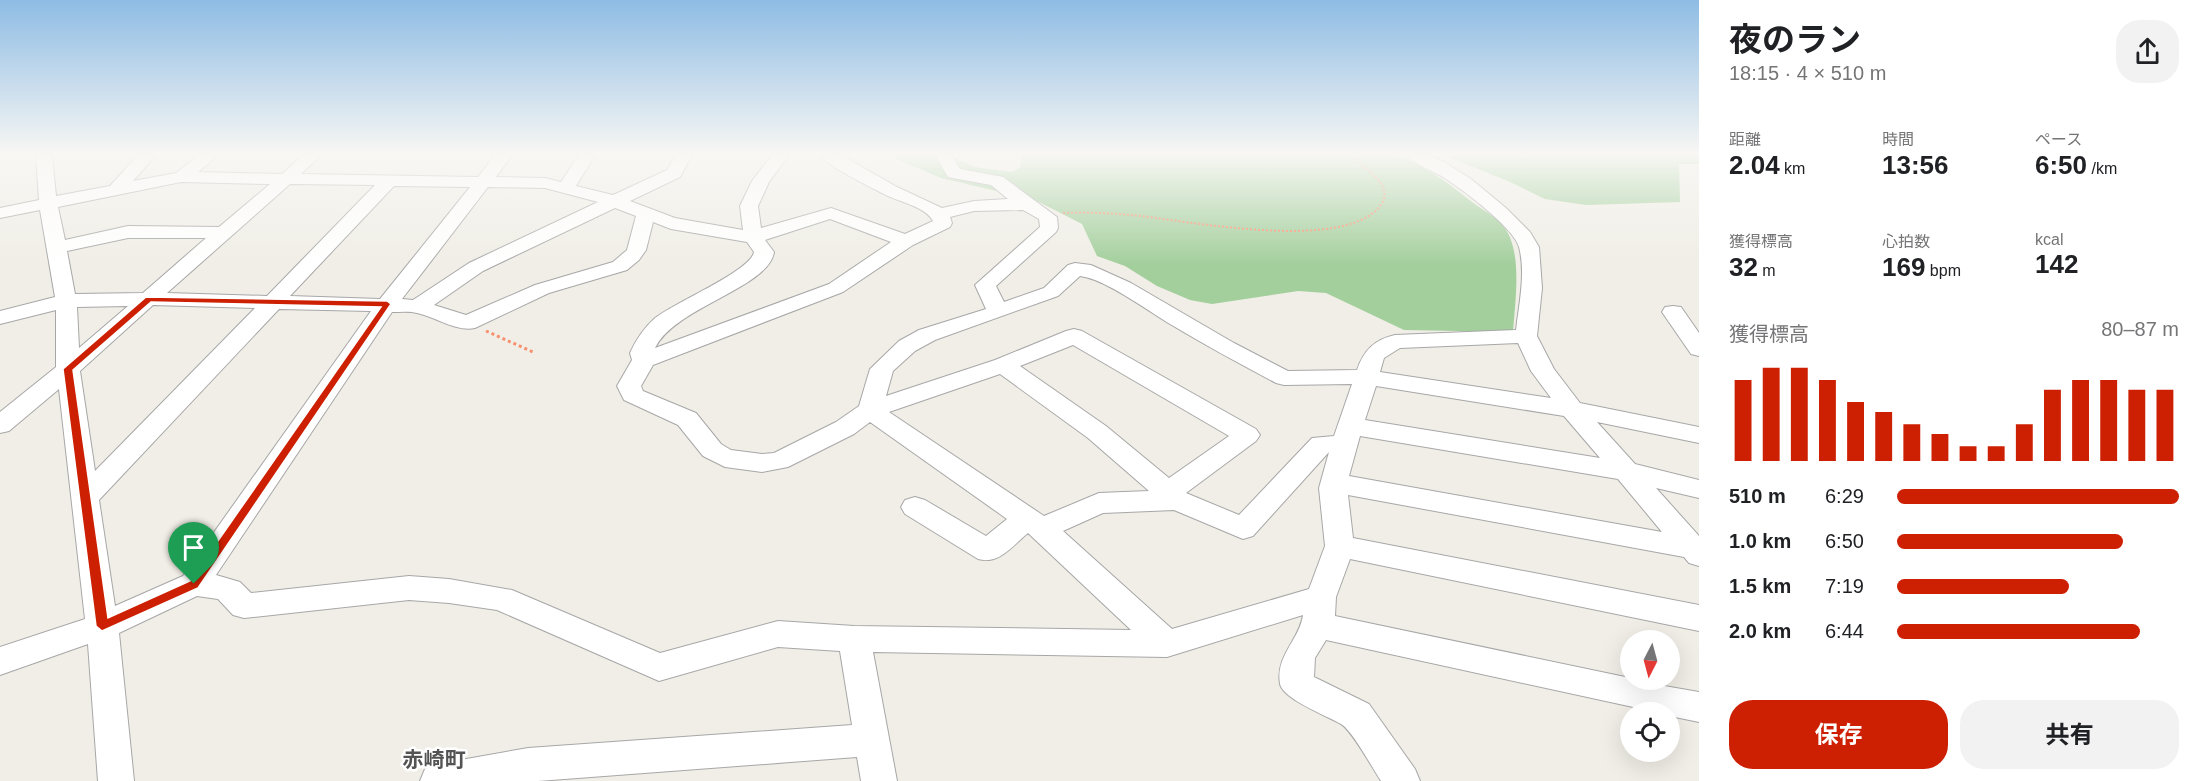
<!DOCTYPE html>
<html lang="ja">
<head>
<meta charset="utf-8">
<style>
	body { margin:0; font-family:Arial,"Noto Sans JP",sans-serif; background:#f2f2f2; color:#202124; height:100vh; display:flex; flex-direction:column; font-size:22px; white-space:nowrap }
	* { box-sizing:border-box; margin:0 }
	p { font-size:20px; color:#757577 }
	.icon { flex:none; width:33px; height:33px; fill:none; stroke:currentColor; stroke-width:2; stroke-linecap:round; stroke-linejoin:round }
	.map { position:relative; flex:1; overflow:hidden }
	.drawer { display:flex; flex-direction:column; background:#fff; width:510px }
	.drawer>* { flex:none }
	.needle { width:39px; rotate:186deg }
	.buttons { position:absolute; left:1620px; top:630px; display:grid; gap:12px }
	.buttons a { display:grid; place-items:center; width:60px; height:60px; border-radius:50%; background:#fff; box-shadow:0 6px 24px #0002; font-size:30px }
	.pin { position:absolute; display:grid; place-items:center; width:51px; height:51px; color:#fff; margin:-62px -26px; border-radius:50% 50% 50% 0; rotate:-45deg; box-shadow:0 0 6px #0007 }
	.pin .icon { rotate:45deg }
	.round { display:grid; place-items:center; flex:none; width:63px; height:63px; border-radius:24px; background:#f2f2f2 }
	.head { display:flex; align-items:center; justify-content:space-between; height:102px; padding:0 30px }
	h1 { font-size:33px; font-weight:700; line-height:45px }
	.stats { display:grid; grid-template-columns:repeat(3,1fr); gap:9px; height:102px; padding:6px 30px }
	.stats div { display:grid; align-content:center }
	.stats b { font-size:26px; font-weight:700 }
	.stats small { font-size:16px; font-weight:400 }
	.stats p { font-size:16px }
	.chart { height:168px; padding:12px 30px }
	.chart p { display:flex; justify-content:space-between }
	.chart svg { width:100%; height:108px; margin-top:6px; stroke:#cd2003; stroke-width:6 }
	.cta { display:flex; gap:12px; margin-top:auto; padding:12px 30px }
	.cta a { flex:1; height:69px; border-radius:24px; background:#cd2003; color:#fff; font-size:24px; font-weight:700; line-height:69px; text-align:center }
	.cta a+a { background:#f2f2f2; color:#202124 }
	ul { padding:0 30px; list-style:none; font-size:20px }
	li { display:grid; grid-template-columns:96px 72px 1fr; align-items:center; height:45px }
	li i { height:15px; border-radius:8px; background:#cd2003 }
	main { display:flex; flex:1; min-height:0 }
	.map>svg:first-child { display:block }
	.forest { fill:#a3cf9c }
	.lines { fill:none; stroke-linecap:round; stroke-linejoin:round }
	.minor-casing { stroke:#a7a7a7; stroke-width:2 }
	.path-far1 { stroke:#f8916f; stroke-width:2; stroke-dasharray:2 2; stroke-linecap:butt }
	.path { stroke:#f8916f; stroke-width:3; stroke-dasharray:3 3; stroke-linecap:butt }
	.minor { fill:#fff; fill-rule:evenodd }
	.route { fill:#cd2003; stroke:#fff; stroke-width:1.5; fill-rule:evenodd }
	.labels { text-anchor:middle; stroke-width:5; stroke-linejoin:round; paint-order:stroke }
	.near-quarter-label { font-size:21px; font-weight:bold; fill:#535353; stroke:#fff }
</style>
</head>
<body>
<main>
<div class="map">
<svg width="1699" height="781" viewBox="0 0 1699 781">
	<rect width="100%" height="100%" fill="#f0eee6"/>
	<g class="forest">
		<path d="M887,155H948L975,167L1011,172L1020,168L1022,155H1398C1425,167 1445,180 1468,199C1479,208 1496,216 1504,227C1523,252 1515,302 1513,332L1404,330L1326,293L1298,291L1212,304L1190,300L1157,286L1125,266L1097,256L1082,224L1035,200L941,178Z"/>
		<polygon points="1449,155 1699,155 1699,164 1679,164 1680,202 1586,205 1545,199 1508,181 1448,157"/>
	</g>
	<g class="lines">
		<defs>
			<g id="minor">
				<path d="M36,155H52L56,196L110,186L138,155H156L133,181L176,173L199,155H218L198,172L282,174L303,155H321L301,174L478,177L495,155H512L496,177L545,178L561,182L579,155H595L576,186L613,195L667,170L676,155H692L680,177L630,201L675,218L743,230L740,206L752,181L772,155H789L769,182L758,206L761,228L831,208L905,234L933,221C925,206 898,202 884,194C870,187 829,167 820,155H841L897,187L942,208L974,201L1008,199L991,185L948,177L935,155H951L960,169L1003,177L1057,217L1058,228L1056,232L996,286L1004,302L1044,288L1068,265L1075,263L1091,265L1131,283L1234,343L1288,371L1357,370C1364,350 1374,340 1395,335L1516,330C1519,304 1526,273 1519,247C1514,228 1463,190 1446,179C1435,171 1416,166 1407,155H1429L1446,163L1471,179L1506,208L1530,232L1539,247L1542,288L1537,336L1554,369L1580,403L1699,427V443L1597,422L1635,464L1699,480V498L1656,488L1699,536V566L1689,563L1684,557L1348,495L1353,538L1699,605V631L1350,559L1336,597L1335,616L1630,678V680L1699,692V722L1670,716V712H1656L1326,640L1315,658L1314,677L1369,704L1415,769L1420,781H1381C1373,769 1352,730 1341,724C1327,716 1283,699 1280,684C1275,656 1300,639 1303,615L1167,657L873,652L897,781H861L857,757L538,781H420L425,769L438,764L528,748L852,725L840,651L778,647L659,681L497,610L449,603L409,600L244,618L233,615L218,599L197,596L119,633L134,781H98L88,644L0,675V647L85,619L59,389L9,431L0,433V412L56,367V310L0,324V311L55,297L40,210L0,218V208L39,200ZM181,182L270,184L219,227L128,226L65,240L58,207ZM290,184L375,185L267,296L167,293ZM394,186L470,187L380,299L290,296ZM488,187L545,188L598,202L469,263L413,300L402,299ZM615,208L636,216L627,250L613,262L535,285L466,315L434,305L483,271ZM1023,210L1039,219L1040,227L975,285L986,309L919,330L899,341L870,369L859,406L836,422L774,453L762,454L731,450L721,444L696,413L643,391L641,386L653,365L843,292L913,245L950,227L952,223L950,217L974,211ZM830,219L891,242L829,284L655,348C675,307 769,288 774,252L765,240ZM653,222L671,229L747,242L754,252C751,271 673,303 654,319C643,329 636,340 630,353L632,360L617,386L624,400L678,425L703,456L725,467L762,472L788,467L854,434L870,422L1007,519L986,536L925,500L915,497L905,500L901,507L905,514L978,559C999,565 1012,546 1028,533L1131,630L854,626L778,621L660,653L512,590L449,579L409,576L251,593L240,582L216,575L392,312C400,312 410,311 417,313C436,317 456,332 475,328L549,293L627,270L639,260L646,250ZM128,238H206L143,293L75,294L67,251ZM1080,276C1105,279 1147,310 1170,324C1205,345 1240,364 1276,383L1284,385L1352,384L1334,436L1312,438L1239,515L1186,493L1256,441L1260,435L1256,429L1082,331L1074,329L1066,331L995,360L886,396L893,371L915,351L935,340L1058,296ZM153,305L255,308L95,471L80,371ZM128,306L79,348L77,307ZM279,309L371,311L183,576L115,606L99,500ZM1518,343L1531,371L1551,398L1380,372L1384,358L1400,348ZM1073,345L1229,436L1169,478L1106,426L1020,366ZM1000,374L1088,438L1149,491L1099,493L1044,516L889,412ZM1376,386L1564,416L1600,458L1365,420ZM1360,436L1618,479L1662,532L1349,476ZM1329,452L1319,488L1325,546L1309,589L1172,629L1063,531L1103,513L1174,510L1243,539L1253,536Z"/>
				<polygon points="1673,306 1681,307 1699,333 1699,356 1691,354 1662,312 1665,307"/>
			</g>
		</defs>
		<use href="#minor" class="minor-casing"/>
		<path class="path-far1" d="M1063,213C1086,212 1109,213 1131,215C1185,220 1343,253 1380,206C1397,185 1361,165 1347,155"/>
		<polyline class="path" points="486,331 533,352"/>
		<use href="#minor" class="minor"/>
	</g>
	<linearGradient id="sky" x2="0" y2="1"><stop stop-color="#8ebce4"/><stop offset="0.58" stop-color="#f8f7f4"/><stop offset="1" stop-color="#f8f7f4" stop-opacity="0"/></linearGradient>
	<rect width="1699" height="265" fill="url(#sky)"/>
	<path class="route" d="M146,297L387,301L391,304L198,588L102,631L96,626L63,369ZM151,302L381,307L190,581L108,618L73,370Z"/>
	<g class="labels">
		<g class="near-quarter-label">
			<text x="434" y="767">赤崎町</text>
		</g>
	</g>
</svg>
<div class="buttons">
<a><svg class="needle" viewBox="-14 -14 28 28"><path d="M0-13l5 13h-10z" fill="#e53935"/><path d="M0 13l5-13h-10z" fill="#757577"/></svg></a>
<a><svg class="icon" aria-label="locate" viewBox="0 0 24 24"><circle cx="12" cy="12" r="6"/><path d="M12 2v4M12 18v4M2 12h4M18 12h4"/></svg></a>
</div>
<div class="pin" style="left:194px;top:584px;background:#1e9e55"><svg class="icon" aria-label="arrive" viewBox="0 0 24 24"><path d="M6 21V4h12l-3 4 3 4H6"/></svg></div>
</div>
<section class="drawer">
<div class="head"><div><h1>夜のラン</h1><p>18:15 · 4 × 510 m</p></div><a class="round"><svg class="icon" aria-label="share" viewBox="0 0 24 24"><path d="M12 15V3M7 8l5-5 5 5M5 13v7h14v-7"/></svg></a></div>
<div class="stats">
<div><p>距離</p><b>2.04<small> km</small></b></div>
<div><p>時間</p><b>13:56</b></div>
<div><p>ペース</p><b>6:50<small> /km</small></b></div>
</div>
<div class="stats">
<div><p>獲得標高</p><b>32<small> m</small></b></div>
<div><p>心拍数</p><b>169<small> bpm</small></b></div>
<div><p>kcal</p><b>142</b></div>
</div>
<div class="chart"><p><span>獲得標高</span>80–87 m</p>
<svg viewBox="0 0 160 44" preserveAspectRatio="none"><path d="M5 44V11M15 44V6M25 44V6M35 44V11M45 44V20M55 44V24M65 44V29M75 44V33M85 44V38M95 44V38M105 44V29M115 44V15M125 44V11M135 44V11M145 44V15M155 44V15"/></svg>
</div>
<ul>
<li><b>510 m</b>6:29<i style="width:100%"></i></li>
<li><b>1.0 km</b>6:50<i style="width:80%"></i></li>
<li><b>1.5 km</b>7:19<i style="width:61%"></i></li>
<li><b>2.0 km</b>6:44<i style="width:86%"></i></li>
</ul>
<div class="cta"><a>保存</a><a>共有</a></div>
</section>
</main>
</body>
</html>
